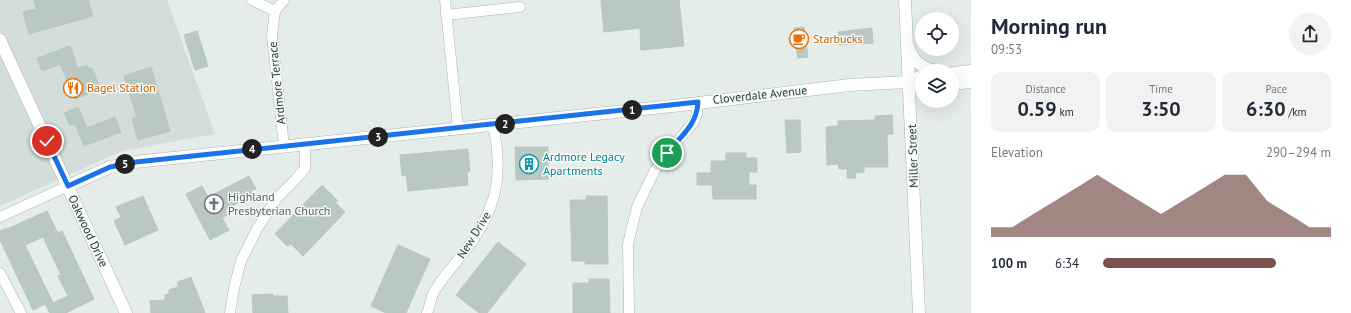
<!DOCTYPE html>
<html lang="en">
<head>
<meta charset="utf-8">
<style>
	body { margin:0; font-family:"PT Sans",sans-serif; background:#f2f2f3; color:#1f2937; height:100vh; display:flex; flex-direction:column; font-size:15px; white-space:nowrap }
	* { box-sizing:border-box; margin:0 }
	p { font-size:13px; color:#747a83 }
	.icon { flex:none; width:22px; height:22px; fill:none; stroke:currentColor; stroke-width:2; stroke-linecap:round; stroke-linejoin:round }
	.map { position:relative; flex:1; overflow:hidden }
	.drawer { display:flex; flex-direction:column; background:#fff; width:380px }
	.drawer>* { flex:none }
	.tools { position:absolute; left:915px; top:12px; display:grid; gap:8px }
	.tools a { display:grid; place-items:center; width:44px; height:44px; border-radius:50%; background:#fff; box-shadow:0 4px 16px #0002; font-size:20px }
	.pin { position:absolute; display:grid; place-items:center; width:34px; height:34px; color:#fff; margin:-17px; border:2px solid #fff; border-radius:50%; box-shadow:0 1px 4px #0007 }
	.km { position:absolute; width:20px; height:20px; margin:-10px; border-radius:50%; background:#222; color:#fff; font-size:11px; line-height:20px; text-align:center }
	.round { display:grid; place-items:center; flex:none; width:42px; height:42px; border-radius:21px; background:#f2f2f3 }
	.headline { display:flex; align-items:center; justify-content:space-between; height:68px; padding:0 20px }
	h1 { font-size:22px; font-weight:600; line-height:30px }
	.metrics { display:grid; grid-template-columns:repeat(3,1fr); gap:6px; height:68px; padding:4px 20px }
	.metrics div { display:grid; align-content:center; border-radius:10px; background:#f2f2f3; text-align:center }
	.metrics b { font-size:20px; font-weight:600 }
	.metrics small { font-size:11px; font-weight:400 }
	.metrics p { font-size:11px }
	.chart { height:112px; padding:8px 20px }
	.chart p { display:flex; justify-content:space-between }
	.chart svg { width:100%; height:72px; margin-top:4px; fill:#7a544c; opacity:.7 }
	ul { padding:0 20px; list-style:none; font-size:13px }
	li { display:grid; grid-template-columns:64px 48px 1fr; align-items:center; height:30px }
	li i { height:10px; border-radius:5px; background:#7a544c }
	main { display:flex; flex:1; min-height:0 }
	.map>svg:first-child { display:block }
	.built { fill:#d3ddd9 }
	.building { fill:#bac8c3; stroke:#b7c7c1; fill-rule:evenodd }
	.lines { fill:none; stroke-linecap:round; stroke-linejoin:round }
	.street-casing { stroke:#a8b5b1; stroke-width:11 }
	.secondary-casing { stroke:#a4b8b1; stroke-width:13 }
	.street { stroke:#fff; stroke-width:10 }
	.secondary { stroke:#fff; stroke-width:12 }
	.route-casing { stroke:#fff; stroke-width:8 }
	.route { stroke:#1a73e8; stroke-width:5 }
	.labels { text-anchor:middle; stroke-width:3; stroke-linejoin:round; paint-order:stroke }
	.food-label { font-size:12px; fill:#c56008; stroke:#f5faf8; text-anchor:start }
	.street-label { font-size:12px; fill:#253e38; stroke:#f5faf8 }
	.culture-label { font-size:12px; fill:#0d838f; stroke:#f5faf8; text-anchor:start }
	.worship-label { font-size:12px; fill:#5b616d; stroke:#f5faf8; text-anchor:start }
</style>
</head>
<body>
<main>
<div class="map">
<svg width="971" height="313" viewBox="0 0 971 313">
	<rect width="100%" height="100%" fill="#e5edea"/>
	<polygon class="built" points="0,0 167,0 215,134 122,151 0,206"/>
	<g class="building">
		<polygon points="34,0 88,0 93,16 29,34 23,12 36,9"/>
		<polygon points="601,0 679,0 684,46 641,50 640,28 604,32"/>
		<polygon points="804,27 808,57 798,58 796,46 793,46 792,35 795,35 794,28"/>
		<polygon points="872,28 873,43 839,45 838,32"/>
		<polygon points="197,31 208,66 195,70 184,35"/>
		<polygon points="70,46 78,68 87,65 89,69 92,68 101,89 75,99 60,64 42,71 37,58"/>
		<polygon points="151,67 170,131 138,140 132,119 137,117 124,76"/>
		<polygon points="78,107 87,128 115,117 121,132 84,146 75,124 70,126 64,113"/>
		<polygon points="892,115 893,134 887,134 888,167 864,167 864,172 855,173 856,178 847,178 847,169 839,169 838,164 827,165 826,127 838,126 838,121 875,120 875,116"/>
		<polygon points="785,120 800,120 801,152 787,153"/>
		<polygon points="515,147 548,147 548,179 516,180"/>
		<polygon points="468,149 470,171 467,172 468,185 408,191 406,175 402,176 400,155"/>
		<polygon points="726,153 746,153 746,158 757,158 757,172 749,172 749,185 756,185 756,199 713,199 712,185 697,185 697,173 711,173 711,161 726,161"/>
		<polygon points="249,176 256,189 251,191 253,195 225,210 227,215 222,218 229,230 210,240 186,194 202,186 208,197"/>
		<polygon points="322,185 338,201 335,202 345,212 303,256 291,244 287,246 275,234"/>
		<polygon points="143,196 158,230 125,245 114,221 121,217 116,207"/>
		<polygon points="586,196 607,196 608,264 585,264 585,261 572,261 570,200 586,200"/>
		<path d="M47,211L58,233L62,231L94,299L66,313H50L45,304L33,310L0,240V231L6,228L7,229ZM43,237L61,275L58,276L68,296L53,303L25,245Z"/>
		<polygon points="498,242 526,264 487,313 479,313 456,295"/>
		<polygon points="398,245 430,259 406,313 386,313 371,306"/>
		<polygon points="191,277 205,313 151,313 150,301 165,300 165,295 169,294 169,290 178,287 178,282"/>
		<polygon points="589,279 609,279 610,313 573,313 573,283 589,283"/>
		<polygon points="273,294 273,296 287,296 288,313 253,313 252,295"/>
	</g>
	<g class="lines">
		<defs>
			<g id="street">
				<polyline points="252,0 275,11"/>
				<polyline points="445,0 458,128"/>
				<polyline points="446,15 520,7"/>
				<polyline points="284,146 272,35 275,11 284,0"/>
				<polyline points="0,217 68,186"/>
				<polyline points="0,273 21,313"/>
				<polyline points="230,313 234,288 241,261 257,229 277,198 295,180 305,168 305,144"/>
				<path d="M427,313C430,306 431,296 435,290C444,276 455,264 465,251C497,209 504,176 493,125"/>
				<polyline points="629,313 628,244 637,207 654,172 667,153 694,122 697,114 698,102"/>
			</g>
			<g id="secondary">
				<polyline points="905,0 919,313"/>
				<polyline points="0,40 126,313"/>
				<path d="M908,46C915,63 918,65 935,71"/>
				<polyline points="952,73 971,71"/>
				<polyline points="908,82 922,88"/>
				<polyline points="952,84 971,82"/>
				<polyline points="68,186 110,167 135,162 682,105 850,85 908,82 922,76"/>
			</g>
		</defs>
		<use href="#street" class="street-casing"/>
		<use href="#secondary" class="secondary-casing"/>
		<use href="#street" class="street"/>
		<use href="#secondary" class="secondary"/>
	</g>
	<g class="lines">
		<defs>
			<path id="route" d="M47,141L68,186L110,167L136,162L698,102C697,125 681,136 667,153"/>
		</defs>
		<use href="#route" class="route-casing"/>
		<use href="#route" class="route"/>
	</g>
	<defs>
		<symbol id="cafe-ring" viewBox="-11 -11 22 22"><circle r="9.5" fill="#f5faf8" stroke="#e8710a" stroke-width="1.5"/><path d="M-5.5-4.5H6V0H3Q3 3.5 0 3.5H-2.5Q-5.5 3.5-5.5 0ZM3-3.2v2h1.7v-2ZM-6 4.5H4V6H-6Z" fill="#e8710a"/></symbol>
		<symbol id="restaurant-ring" viewBox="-11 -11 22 22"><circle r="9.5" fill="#f5faf8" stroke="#e8710a" stroke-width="1.5"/><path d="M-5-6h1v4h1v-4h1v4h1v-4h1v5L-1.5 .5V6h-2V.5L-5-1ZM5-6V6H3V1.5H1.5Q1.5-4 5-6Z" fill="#e8710a"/></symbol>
		<symbol id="building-ring" viewBox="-11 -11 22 22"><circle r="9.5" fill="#f5faf8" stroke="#0f9aa8" stroke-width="1.5"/><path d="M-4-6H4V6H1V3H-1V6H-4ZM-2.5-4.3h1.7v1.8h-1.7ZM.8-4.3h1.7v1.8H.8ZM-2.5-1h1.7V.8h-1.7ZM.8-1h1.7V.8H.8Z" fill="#0f9aa8"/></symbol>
		<symbol id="church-ring" viewBox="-11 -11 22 22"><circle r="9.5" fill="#f5faf8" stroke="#6b7280" stroke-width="1.5"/><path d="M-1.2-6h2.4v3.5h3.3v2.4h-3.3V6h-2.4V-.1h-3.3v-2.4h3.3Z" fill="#6b7280"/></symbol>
	</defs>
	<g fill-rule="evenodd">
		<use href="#cafe-ring" x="788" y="28" width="22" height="22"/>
		<use href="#restaurant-ring" x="62" y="77" width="22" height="22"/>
		<use href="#building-ring" x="518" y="153" width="22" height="22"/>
		<use href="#church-ring" x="203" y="193" width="22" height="22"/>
	</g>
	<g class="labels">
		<g class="food-label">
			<text x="813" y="43">Starbucks</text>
			<text x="87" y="92">Bagel Station</text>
		</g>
		<g class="street-label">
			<text transform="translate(277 83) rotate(-96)" y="4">Ardmore Terrace</text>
			<text transform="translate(760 95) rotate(-6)" y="4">Cloverdale Avenue</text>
			<text transform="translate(913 156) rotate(-92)" y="4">Miller Street</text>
			<text transform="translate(88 231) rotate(65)" y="4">Oakwood Drive</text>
			<text transform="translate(474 235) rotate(-58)" y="4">New Drive</text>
		</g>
		<g class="culture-label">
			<text x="543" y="161">Ardmore Legacy<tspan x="543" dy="14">Apartments</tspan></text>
		</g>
		<g class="worship-label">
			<text x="228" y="201">Highland<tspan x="228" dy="14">Presbyterian Church</tspan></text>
		</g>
	</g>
</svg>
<div class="tools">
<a><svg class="icon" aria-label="locate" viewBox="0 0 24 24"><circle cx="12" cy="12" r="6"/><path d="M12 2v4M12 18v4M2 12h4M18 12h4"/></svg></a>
<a><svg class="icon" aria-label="layers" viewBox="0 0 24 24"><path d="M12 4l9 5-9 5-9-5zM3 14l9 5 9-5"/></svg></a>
</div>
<div class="pin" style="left:667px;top:153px;background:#1e9e55"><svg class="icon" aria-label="arrive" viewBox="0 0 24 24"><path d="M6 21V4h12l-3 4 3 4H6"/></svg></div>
<div class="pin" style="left:47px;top:141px;background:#d93025"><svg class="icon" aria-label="check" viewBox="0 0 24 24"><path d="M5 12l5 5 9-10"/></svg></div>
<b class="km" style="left:632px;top:110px">1</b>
<b class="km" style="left:505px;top:124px">2</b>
<b class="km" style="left:378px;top:137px">3</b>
<b class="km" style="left:252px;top:149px">4</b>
<b class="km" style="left:125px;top:164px">5</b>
</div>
<section class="drawer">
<div class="headline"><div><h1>Morning run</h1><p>09:53</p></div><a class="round"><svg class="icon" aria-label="share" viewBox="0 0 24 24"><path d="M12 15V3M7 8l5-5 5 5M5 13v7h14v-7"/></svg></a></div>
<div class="metrics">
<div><p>Distance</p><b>0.59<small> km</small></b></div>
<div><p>Time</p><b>3:50</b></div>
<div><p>Pace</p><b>6:30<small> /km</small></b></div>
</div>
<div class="chart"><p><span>Elevation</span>290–294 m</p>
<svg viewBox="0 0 160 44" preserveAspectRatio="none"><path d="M0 44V38L10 38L20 30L30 22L40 14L50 6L60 14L70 22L80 30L90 22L100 14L110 6L120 6L130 22L140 30L150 38L160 38V44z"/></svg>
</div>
<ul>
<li><b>100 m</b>6:34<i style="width:76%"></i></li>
</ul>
</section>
</main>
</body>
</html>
